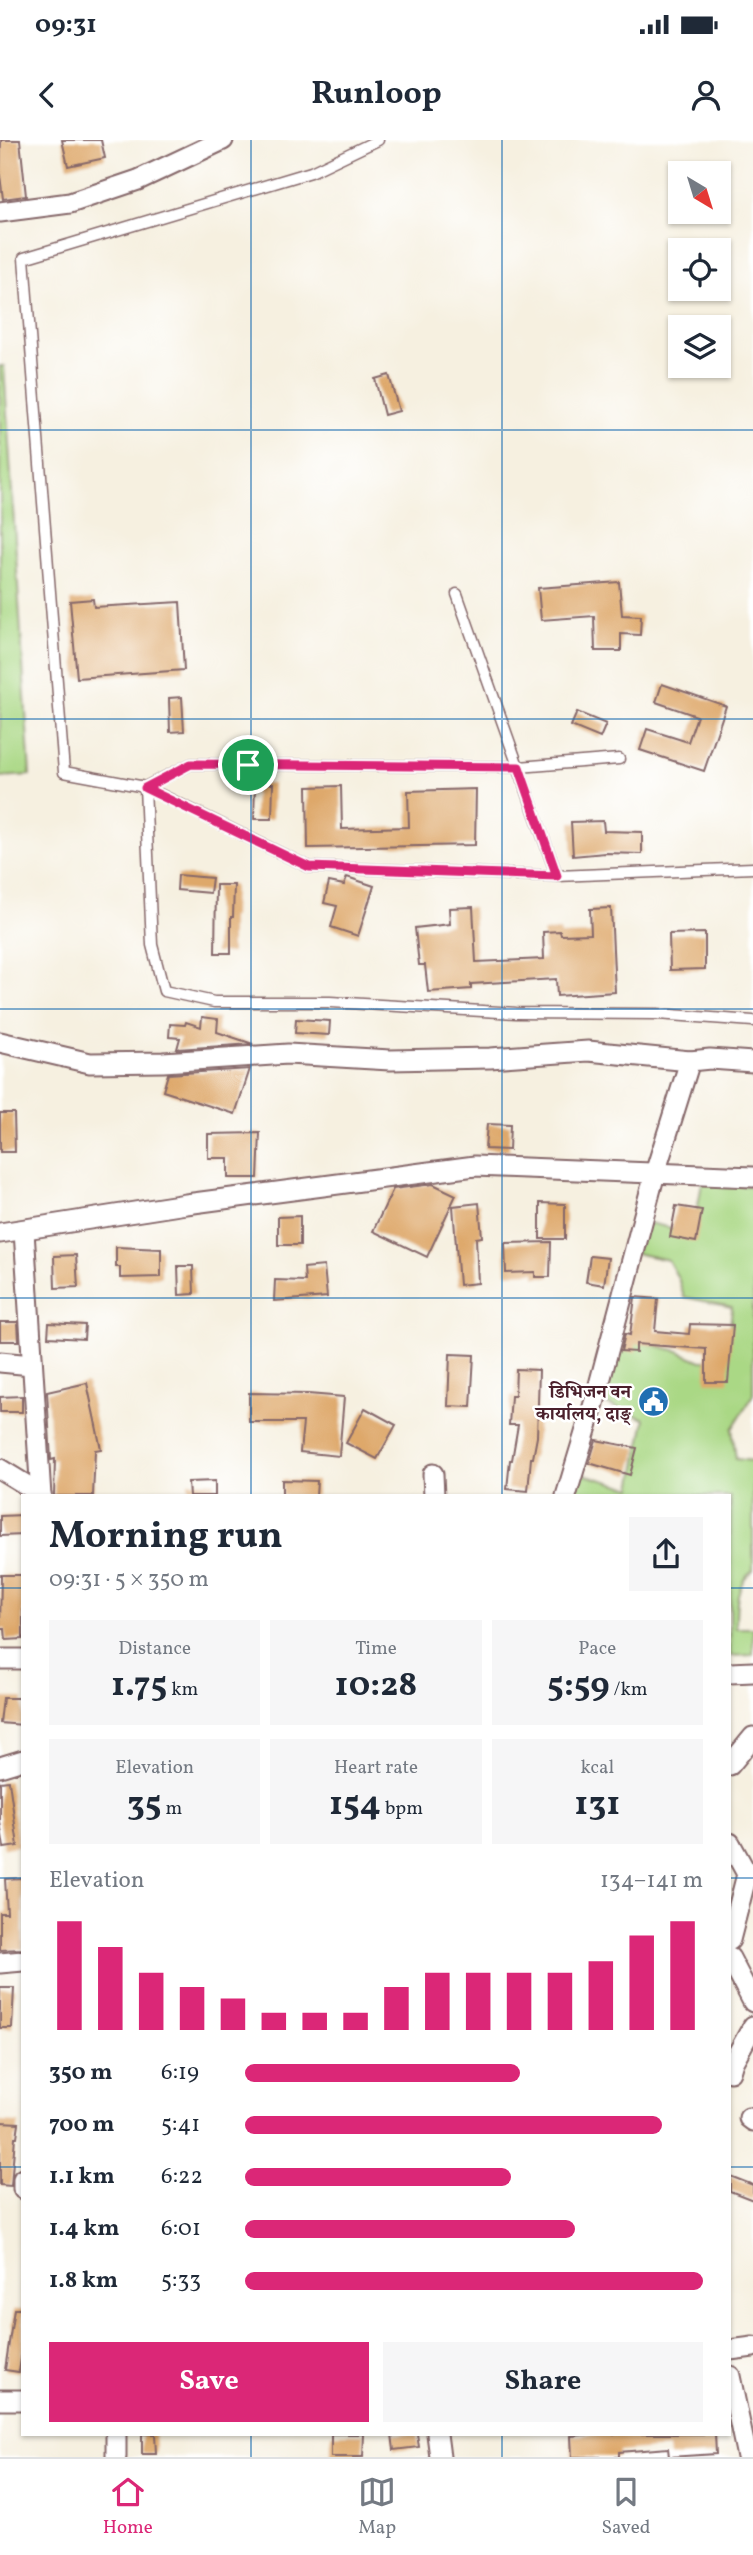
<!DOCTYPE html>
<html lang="en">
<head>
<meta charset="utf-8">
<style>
	body { margin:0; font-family:Vollkorn,"Noto Serif Devanagari",serif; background:#f6f6f7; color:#1f2937; height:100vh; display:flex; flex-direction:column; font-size:26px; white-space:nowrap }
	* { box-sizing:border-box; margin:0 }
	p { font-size:23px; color:#747a83 }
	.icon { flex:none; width:38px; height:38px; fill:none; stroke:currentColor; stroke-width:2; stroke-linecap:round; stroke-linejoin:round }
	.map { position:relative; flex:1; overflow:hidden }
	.side { position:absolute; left:21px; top:1354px; width:710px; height:942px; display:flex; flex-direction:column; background:#fff; border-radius:0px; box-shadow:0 2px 5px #0004 }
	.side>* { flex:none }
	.needle { width:46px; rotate:142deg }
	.buttons { position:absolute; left:668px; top:21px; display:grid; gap:14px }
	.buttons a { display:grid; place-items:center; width:63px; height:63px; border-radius:0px; background:#fff; box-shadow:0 2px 5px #0004; font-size:35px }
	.pin { position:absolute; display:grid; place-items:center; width:60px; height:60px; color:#fff; margin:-30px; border:4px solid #fff; border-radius:50%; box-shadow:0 2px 7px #0007 }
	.round { display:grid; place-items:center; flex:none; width:74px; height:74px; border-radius:0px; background:#f6f6f7 }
	.summary { display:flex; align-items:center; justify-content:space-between; height:119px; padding:0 28px }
	h1 { font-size:38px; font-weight:700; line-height:52px }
	.metrics { display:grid; grid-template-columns:repeat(3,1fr); gap:10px; height:119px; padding:7px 28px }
	.metrics div { display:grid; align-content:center; border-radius:0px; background:#f6f6f7; text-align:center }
	.metrics b { font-size:35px; font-weight:700 }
	.metrics small { font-size:19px; font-weight:400 }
	.metrics p { font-size:19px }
	.chart { height:196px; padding:14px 28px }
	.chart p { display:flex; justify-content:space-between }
	.chart svg { width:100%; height:126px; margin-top:7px; stroke:#db2777; stroke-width:6 }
	.action { display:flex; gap:14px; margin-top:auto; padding:14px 28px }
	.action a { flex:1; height:80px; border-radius:0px; background:#db2777; color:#fff; font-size:28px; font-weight:700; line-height:80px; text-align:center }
	.action a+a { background:#f6f6f7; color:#1f2937 }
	ul { padding:0 28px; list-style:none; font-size:23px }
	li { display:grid; grid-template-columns:112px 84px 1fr; align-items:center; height:52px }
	li i { height:18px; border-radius:9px; background:#db2777 }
	.status { display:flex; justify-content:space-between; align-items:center; height:49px; padding:0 35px; background:#fff; direction:ltr }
	.status svg { height:19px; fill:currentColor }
	header { display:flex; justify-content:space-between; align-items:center; height:91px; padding:0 28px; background:#fff; font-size:32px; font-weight:700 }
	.tabs { display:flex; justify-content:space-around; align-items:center; height:98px; border-top:2px solid #e0e1e3; background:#fff; font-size:19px; color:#747a83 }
	.tabs a { display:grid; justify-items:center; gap:4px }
	.tabs .current { color:#db2777 }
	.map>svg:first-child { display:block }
	.green { fill:#aad885; stroke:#7a7c58; stroke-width:2 }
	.building { fill:#dea86a }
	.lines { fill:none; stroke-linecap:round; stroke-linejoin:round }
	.lane-casing { stroke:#86686a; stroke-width:13 }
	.street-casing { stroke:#86686a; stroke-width:23 }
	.lane { stroke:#fff; stroke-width:10 }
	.street { stroke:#fff; stroke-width:19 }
	.route-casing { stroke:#fff; stroke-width:14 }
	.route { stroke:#db2777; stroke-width:9 }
	.grid { fill:none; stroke:#1f6fb2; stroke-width:2; stroke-opacity:0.55 }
	.labels { text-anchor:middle; stroke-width:5; stroke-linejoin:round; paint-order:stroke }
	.poi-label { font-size:19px; font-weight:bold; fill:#4a1f2b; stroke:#fff; text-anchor:end }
</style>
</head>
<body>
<div class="status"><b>09:31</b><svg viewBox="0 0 49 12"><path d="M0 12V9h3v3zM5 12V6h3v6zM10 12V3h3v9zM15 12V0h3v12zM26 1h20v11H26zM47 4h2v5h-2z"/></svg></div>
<header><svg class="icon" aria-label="back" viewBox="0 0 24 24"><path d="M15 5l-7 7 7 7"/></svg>Runloop<svg class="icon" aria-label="person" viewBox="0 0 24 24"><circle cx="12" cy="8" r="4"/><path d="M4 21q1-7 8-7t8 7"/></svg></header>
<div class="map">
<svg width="753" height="2317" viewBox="0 0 753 2317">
	<rect width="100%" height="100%" fill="#fff"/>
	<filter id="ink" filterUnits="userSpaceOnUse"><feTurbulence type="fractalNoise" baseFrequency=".0143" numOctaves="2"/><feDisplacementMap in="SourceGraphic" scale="14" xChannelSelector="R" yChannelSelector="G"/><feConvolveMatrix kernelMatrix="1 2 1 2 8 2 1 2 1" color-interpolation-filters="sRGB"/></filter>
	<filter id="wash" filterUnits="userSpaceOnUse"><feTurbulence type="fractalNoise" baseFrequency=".00686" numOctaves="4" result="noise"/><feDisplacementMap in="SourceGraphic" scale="28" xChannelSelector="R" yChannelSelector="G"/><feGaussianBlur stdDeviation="1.57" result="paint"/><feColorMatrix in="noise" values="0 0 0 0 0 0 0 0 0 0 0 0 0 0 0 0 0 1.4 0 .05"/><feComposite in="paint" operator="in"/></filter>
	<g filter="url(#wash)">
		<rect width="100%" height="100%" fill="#f6f0e0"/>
		<g class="green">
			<polygon points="0,226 4,226 30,635 0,637"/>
			<path d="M702,1043L753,1046V1256L732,1289L736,1319L753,1321V1430C735,1442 736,1469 736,1488H753V1515L730,1516V1356H563L571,1331L632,1348L645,1279L596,1260L615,1196L678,1211L701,1221L727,1220L732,1167L684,1157L678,1138L668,1120L635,1113L649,1083L693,1093Z"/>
		</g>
		<g id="blocks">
			<g class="building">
				<polygon points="1,0 20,0 26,56 3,59 0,35"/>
				<polygon points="62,0 101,0 105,18 68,26"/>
				<polygon points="389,235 399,271 384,275 375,239"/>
				<polygon points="619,442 622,475 641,476 640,495 621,494 621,511 595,511 594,476 541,480 538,448"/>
				<polygon points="93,459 94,467 180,462 184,530 77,538 70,461"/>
				<polygon points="662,544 726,566 704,631 640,610 647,589 688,602 697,576 656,562"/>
				<polygon points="182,557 184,591 170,592 169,558"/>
				<polygon points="577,572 606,584 600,598 571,586"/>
				<polygon points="255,644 273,644 272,679 254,679"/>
				<polygon points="341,646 342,689 409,687 408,651 476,649 475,705 308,708 307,647"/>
				<polygon points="603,681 604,691 642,692 642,714 605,713 573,716 571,682"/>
				<polygon points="178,735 212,738 210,753 177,750"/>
				<polygon points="347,737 374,746 358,796 331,787 337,766 324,763 329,742 344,745"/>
				<polygon points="216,745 234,745 233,777 231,777 231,813 215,813"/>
				<polygon points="473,767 476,822 544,819 543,792 560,791 561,795 591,794 590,769 611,768 615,852 557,856 556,839 471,844 471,849 428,852 425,825 419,825 415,788 450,784 449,768"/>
				<polygon points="705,793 705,829 670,830 669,794"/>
				<polygon points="202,877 218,879 217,892 253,904 177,909 180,898 169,897 170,884 185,885 186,882 201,887"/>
				<polygon points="296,879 330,881 329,895 295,893"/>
				<polygon points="250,929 235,974 163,951 168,934"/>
				<polygon points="0,973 14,973 15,1012 0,1012"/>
				<polygon points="487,984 510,985 509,1010 485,1009"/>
				<polygon points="260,993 258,1038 228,1038 228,1018 208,1018 208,994"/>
				<polygon points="433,1044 456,1055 427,1117 373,1091 393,1049"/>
				<polygon points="479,1063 482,1097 476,1098 478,1143 459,1145 453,1066"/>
				<polygon points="540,1063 565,1064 565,1099 540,1099"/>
				<polygon points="676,1066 702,1070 696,1102 670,1097"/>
				<polygon points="300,1076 300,1105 278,1105 278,1077"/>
				<polygon points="551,1102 550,1137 535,1137 535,1132 506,1133 505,1103"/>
				<polygon points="116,1107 161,1109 161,1137 120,1138 120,1127 116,1127"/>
				<polygon points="76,1115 78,1147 55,1148 54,1116"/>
				<polygon points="590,1116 608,1118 604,1145 586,1142"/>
				<polygon points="178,1126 193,1126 194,1154 179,1155"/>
				<polygon points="324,1126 327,1157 274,1161 275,1140 305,1141 304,1128"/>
				<polygon points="635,1157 658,1159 655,1191 689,1194 690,1184 733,1185 728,1242 706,1242 706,1209 636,1204 636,1212 621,1211 625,1194 630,1195"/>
				<polygon points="0,1182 18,1182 19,1201 0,1201"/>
				<polygon points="49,1183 85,1185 84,1199 48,1197"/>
				<polygon points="450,1214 474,1215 471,1267 448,1266"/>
				<polygon points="516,1229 539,1230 537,1297 533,1318 531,1318 528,1351 507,1349 510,1320 512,1320 518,1285 509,1285 511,1256 515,1256"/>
				<polygon points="87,1243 101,1309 95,1310 93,1356 54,1356 55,1319 51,1320 47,1252"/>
				<polygon points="249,1253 308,1254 344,1257 339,1316 300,1312 303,1282 249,1282"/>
				<polygon points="22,1256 22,1272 0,1272 0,1257"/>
				<polygon points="365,1268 396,1285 377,1319 346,1303"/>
				<polygon points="596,1300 637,1308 630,1335 589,1323"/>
				<polygon points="282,1340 317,1341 316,1356 282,1356"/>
				<polygon points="215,1341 215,1356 189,1356 188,1342"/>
				<polygon points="23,1375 23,1395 0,1396 0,1376"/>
				<polygon points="1,1435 23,1435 23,1499 6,1500 5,1489 0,1489"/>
				<polygon points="3,1558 23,1558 23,1585 0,1583"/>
				<polygon points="9,1641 18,1706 4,1708 0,1682 0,1642"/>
				<polygon points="23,1738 23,1809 0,1810 0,1773 7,1773 5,1739"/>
				<polygon points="0,1848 14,1848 12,1888 0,1888"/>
				<polygon points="0,1982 19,1983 17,1997 15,1997 11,2046 0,2045"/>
				<polygon points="730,2036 753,2045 753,2060 730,2051"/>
				<polygon points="14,2169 23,2169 23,2206 19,2232 5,2230"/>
				<polygon points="142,2294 155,2294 156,2314 142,2314"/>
				<polygon points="331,2294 364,2294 363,2317 331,2317"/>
				<polygon points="392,2294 417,2294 419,2307 394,2310"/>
				<polygon points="594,2294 715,2294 716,2314 669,2317 668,2308 619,2312 619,2317 572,2317 571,2296"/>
			</g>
		</g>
	</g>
	<g filter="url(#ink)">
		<use href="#blocks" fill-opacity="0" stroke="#86686a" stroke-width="2"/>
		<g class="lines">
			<defs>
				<g id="lane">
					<polyline points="378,0 311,32 24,118 64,632 145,647 309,727 557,736 753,728"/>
					<polyline points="457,454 557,736"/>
					<polyline points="619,619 519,627 191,624 145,647 152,805 164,851 214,862 330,862 516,873 657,874 753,881"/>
				</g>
				<g id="street">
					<polyline points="0,72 70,63 138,40 223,0"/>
					<polyline points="0,902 90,923 163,922 288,914 390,920 490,918 588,911 690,921"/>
					<polyline points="24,1091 41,1356"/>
					<polyline points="0,1093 186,1064 475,1026 753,1037"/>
					<polyline points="0,1222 32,1225"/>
					<polyline points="0,1329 41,1354"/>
					<polyline points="433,1334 434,1356"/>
					<polyline points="566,1356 595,1260 655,1033 690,921 710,919 753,922"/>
					<polyline points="0,1519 23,1519"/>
					<polyline points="730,1533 753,1532"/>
					<polyline points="730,1625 753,1597"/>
					<polyline points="0,1627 23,1620"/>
					<polyline points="730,1703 747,1734 730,1800"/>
					<polyline points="730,1818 753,1862"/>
					<polyline points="0,1823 23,1821"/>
					<polyline points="730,1932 733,1922 753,1886"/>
					<polyline points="749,1978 753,1981"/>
					<polyline points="23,2039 23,2049"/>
					<polyline points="730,2210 753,2207"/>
					<polyline points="730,2236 747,2317"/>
					<polyline points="0,2260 23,2260"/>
					<polyline points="116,2294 116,2317"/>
					<polyline points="437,2294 440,2317"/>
				</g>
			</defs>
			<use href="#lane" class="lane-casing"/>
			<use href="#street" class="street-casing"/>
			<use href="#lane" class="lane"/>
			<use href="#street" class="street"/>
		</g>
	</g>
	<g class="lines" filter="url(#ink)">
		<defs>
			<polygon id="route" points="191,624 519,627 557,736 309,727 145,648"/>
		</defs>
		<use href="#route" class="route-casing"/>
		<use href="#route" class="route"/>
	</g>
	<path class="grid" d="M251,0V1356M502,0V1356M0,290H753M0,579H753M0,869H753M0,1158H753M0,1448H23M730,1448H753M0,1738H23M730,1738H753M0,2027H23M730,2027H753M251,2294V2317M502,2294V2317"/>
	<defs>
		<symbol id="civic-disc" viewBox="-11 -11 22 22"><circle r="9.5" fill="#1f6fb2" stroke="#fff"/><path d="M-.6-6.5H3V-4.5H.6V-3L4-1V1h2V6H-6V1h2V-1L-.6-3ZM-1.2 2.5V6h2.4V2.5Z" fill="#fff"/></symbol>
	</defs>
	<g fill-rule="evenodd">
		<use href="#civic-disc" x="636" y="1244" width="35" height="35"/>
	</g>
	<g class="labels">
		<g class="poi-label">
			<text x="631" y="1258">डिभिजन वन<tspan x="631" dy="22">कार्यालय, दाङ्</tspan></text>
		</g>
	</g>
</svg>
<div class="buttons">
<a><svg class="needle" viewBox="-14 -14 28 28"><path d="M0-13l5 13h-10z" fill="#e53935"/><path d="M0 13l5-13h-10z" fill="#747a83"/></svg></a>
<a><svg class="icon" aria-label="locate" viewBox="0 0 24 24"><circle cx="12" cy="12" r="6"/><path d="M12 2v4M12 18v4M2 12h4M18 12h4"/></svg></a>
<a><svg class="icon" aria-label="layers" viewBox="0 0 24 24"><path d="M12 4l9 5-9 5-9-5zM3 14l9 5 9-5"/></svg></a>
</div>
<div class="pin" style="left:248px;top:625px;background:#1e9e55"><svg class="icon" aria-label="arrive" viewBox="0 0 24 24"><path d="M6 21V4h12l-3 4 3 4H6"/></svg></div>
<section class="side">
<div class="summary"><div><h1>Morning run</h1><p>09:31 · 5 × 350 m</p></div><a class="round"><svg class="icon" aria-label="share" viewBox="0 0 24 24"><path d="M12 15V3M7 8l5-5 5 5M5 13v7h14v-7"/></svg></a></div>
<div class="metrics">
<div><p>Distance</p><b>1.75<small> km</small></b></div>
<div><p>Time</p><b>10:28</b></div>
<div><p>Pace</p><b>5:59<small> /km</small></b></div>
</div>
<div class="metrics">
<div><p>Elevation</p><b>35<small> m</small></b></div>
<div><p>Heart rate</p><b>154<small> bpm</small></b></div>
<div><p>kcal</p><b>131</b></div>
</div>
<div class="chart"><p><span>Elevation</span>134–141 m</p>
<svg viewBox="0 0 160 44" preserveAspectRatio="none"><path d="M5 44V6M15 44V15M25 44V24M35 44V29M45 44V33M55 44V38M65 44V38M75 44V38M85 44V29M95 44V24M105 44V24M115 44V24M125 44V24M135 44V20M145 44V11M155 44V6"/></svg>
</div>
<ul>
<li><b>350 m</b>6:19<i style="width:60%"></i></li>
<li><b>700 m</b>5:41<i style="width:91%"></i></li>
<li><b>1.1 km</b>6:22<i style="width:58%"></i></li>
<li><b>1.4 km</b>6:01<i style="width:72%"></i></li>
<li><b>1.8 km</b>5:33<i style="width:100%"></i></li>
</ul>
<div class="action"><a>Save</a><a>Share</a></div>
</section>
</div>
<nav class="tabs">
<a class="current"><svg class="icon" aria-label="home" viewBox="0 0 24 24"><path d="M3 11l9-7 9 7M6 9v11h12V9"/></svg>Home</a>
<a><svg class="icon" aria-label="map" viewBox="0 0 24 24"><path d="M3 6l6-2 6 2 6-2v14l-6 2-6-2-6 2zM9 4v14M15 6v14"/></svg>Map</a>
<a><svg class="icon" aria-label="saved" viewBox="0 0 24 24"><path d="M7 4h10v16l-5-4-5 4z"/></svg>Saved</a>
</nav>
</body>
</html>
